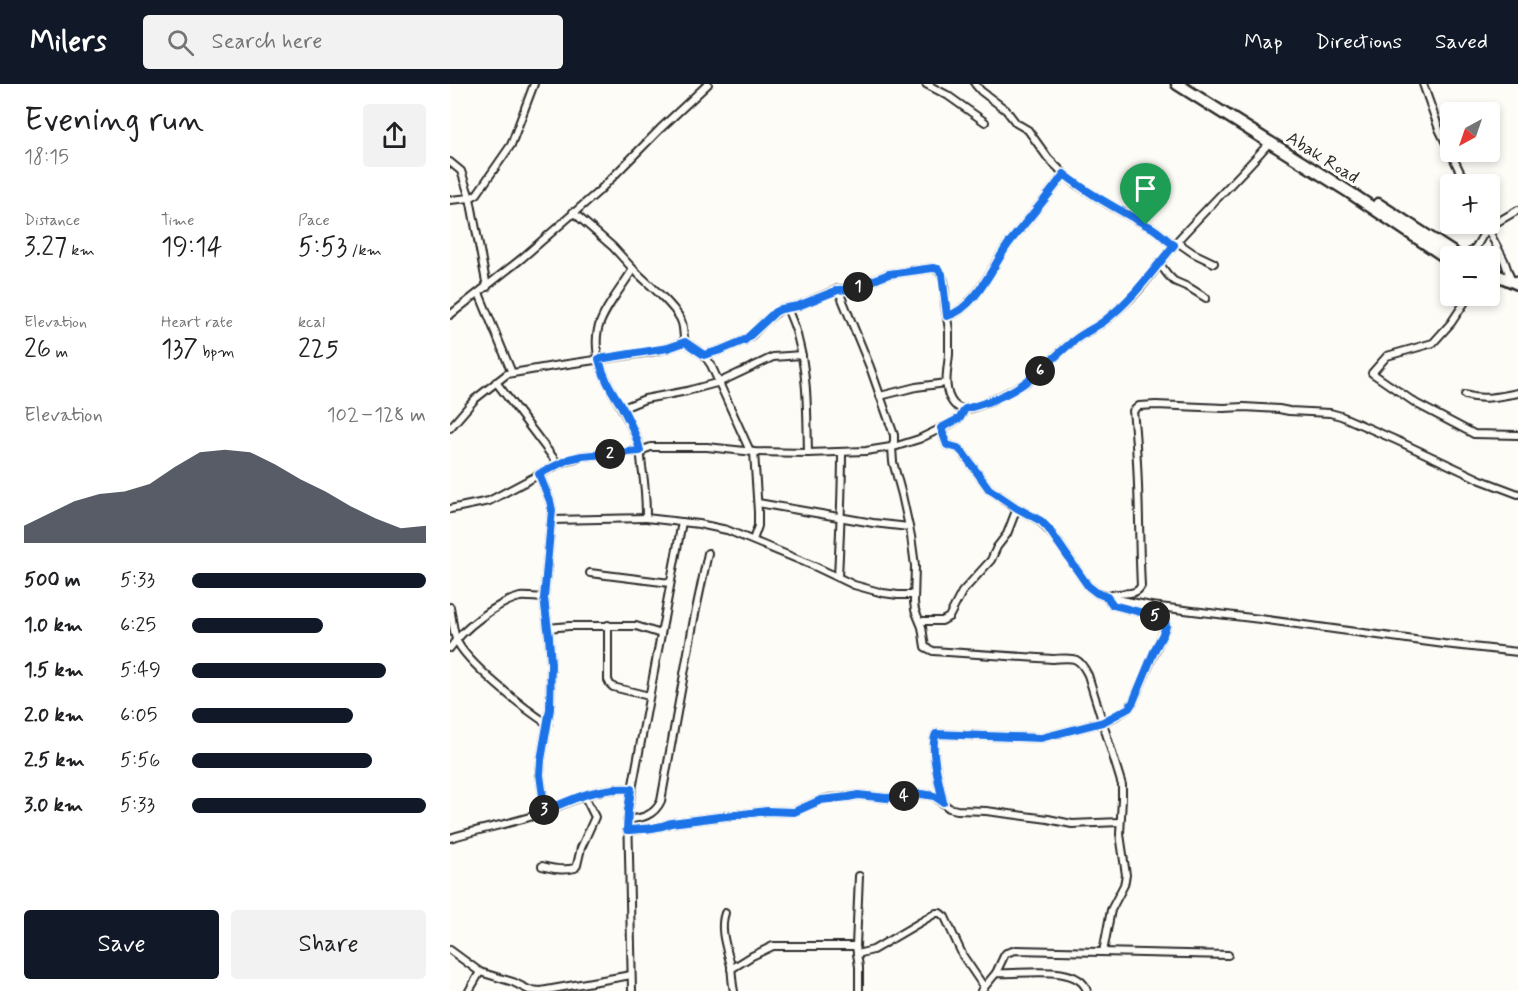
<!DOCTYPE html>
<html lang="en">
<head>
<meta charset="utf-8">
<style>
	body { margin:0; font-family:Mynerve,sans-serif; background:#f2f2f2; color:#202124; height:100vh; display:flex; flex-direction:column; font-size:22px; white-space:nowrap }
	* { box-sizing:border-box; margin:0 }
	p { font-size:20px; color:#757577 }
	.icon { flex:none; width:33px; height:33px; fill:none; stroke:currentColor; stroke-width:2; stroke-linecap:round; stroke-linejoin:round }
	.map { position:relative; flex:1; overflow:hidden }
	.drawer { display:flex; flex-direction:column; background:#fff; width:450px }
	.drawer>* { flex:none }
	.needle { width:39px; rotate:220deg }
	.controls { position:absolute; left:990px; top:18px; display:grid; gap:12px }
	.controls a { display:grid; place-items:center; width:60px; height:60px; border-radius:6px; background:#fff; box-shadow:0 3px 9px #0003; font-size:30px }
	.pin { position:absolute; display:grid; place-items:center; width:51px; height:51px; color:#fff; margin:-62px -26px; border-radius:50% 50% 50% 0; rotate:-45deg; box-shadow:0 0 6px #0007 }
	.pin .icon { rotate:45deg }
	.km { position:absolute; width:30px; height:30px; margin:-15px; border-radius:50%; background:#222; color:#fff; font-size:16px; line-height:30px; text-align:center }
	.round { display:grid; place-items:center; flex:none; width:63px; height:63px; border-radius:6px; background:#f2f2f2 }
	.headline { display:flex; align-items:center; justify-content:space-between; height:102px; padding:0 24px }
	h1 { font-size:33px; font-weight:600; line-height:45px }
	.metrics { display:grid; grid-template-columns:repeat(3,1fr); gap:9px; height:102px; padding:6px 24px }
	.metrics div { display:grid; align-content:center }
	.metrics b { font-size:26px; font-weight:600 }
	.metrics small { font-size:16px; font-weight:400 }
	.metrics p { font-size:16px }
	.chart { height:168px; padding:12px 24px }
	.chart p { display:flex; justify-content:space-between }
	.chart svg { width:100%; height:108px; margin-top:6px; fill:#111827; opacity:.7 }
	.cta { display:flex; gap:12px; margin-top:auto; padding:12px 24px }
	.cta a { flex:1; height:69px; border-radius:6px; background:#111827; color:#fff; font-size:24px; font-weight:600; line-height:69px; text-align:center }
	.cta a+a { background:#f2f2f2; color:#202124 }
	ul { padding:0 24px; list-style:none; font-size:20px }
	li { display:grid; grid-template-columns:96px 72px 1fr; align-items:center; height:45px }
	li i { height:15px; border-radius:8px; background:#111827 }
	header { display:flex; align-items:center; gap:36px; box-sizing:border-box; height:84px; padding:0 30px; background:#111827; color:#fff }
	header strong { font-size:28px }
	nav { display:flex; gap:33px; margin-inline-start:auto; font-size:21px }
	.search { width:420px; height:54px; background:#f2f2f2; display:flex; align-items:center; gap:15px; box-sizing:border-box; padding:0 21px; border-radius:6px; color:#757577; font-size:22px }
	main { display:flex; flex:1; min-height:0 }
	.map>svg:first-child { display:block }
	.lines { fill:none; stroke-linecap:round; stroke-linejoin:round }
	.street-casing { stroke:#2b2b2b; stroke-width:10 }
	.highway-casing { stroke:#2b2b2b; stroke-width:15 }
	.street { stroke:#fdfcf7; stroke-width:6 }
	.highway { stroke:#fdfcf7; stroke-width:10 }
	.route-casing { stroke:#fff; stroke-width:12 }
	.route { stroke:#1a73e8; stroke-width:8 }
	.labels { text-anchor:middle; stroke-width:6; stroke-linejoin:round; paint-order:stroke }
	.street-label { font-size:18px; fill:#2b2b2b; stroke:#fdfcf7 }
</style>
</head>
<body>
<header>
<strong>Milers</strong>
<div class="search"><svg class="icon" aria-label="search" viewBox="0 0 24 24"><circle cx="10" cy="10" r="6"/><path d="M15 15l6 6"/></svg>Search here</div>
<nav><a>Map</a><a>Directions</a><a>Saved</a></nav>
</header>
<main>
<section class="drawer">
<div class="headline"><div><h1>Evening run</h1><p>18:15</p></div><a class="round"><svg class="icon" aria-label="share" viewBox="0 0 24 24"><path d="M12 15V3M7 8l5-5 5 5M5 13v7h14v-7"/></svg></a></div>
<div class="metrics">
<div><p>Distance</p><b>3.27<small> km</small></b></div>
<div><p>Time</p><b>19:14</b></div>
<div><p>Pace</p><b>5:53<small> /km</small></b></div>
</div>
<div class="metrics">
<div><p>Elevation</p><b>26<small> m</small></b></div>
<div><p>Heart rate</p><b>137<small> bpm</small></b></div>
<div><p>kcal</p><b>225</b></div>
</div>
<div class="chart"><p><span>Elevation</span>102–128 m</p>
<svg viewBox="0 0 160 44" preserveAspectRatio="none"><path d="M0 44V37L10 32L20 27L30 24L40 23L50 20L60 13L70 7L80 6L90 7L100 12L110 18L120 23L130 29L140 34L150 38L160 37V44z"/></svg>
</div>
<ul>
<li><b>500 m</b>5:33<i style="width:100%"></i></li>
<li><b>1.0 km</b>6:25<i style="width:56%"></i></li>
<li><b>1.5 km</b>5:49<i style="width:83%"></i></li>
<li><b>2.0 km</b>6:05<i style="width:69%"></i></li>
<li><b>2.5 km</b>5:56<i style="width:77%"></i></li>
<li><b>3.0 km</b>5:33<i style="width:100%"></i></li>
</ul>
<div class="cta"><a>Save</a><a>Share</a></div>
</section>
<div class="map">
<svg width="1068" height="907" viewBox="0 0 1068 907">
	<rect width="100%" height="100%" fill="#fdfcf7"/>
	<filter id="ink" filterUnits="userSpaceOnUse"><feTurbulence type="fractalNoise" baseFrequency=".0167" numOctaves="2"/><feDisplacementMap in="SourceGraphic" scale="12" xChannelSelector="R" yChannelSelector="G"/><feConvolveMatrix kernelMatrix="1 2 1 2 8 2 1 2 1" color-interpolation-filters="sRGB"/></filter>
	<g filter="url(#ink)">
		<g class="lines">
			<defs>
				<g id="street">
					<polyline points="476,0 497,11 535,38"/>
					<path d="M525,0L531,7L556,26L566,39L578,46L598,74L614,90L626,100L658,120L696,141C707,144 714,155 724,161"/>
					<polyline points="973,0 989,45 1016,100"/>
					<polyline points="0,78 11,87 20,114 0,116"/>
					<path d="M123,128L163,163L183,185C173,202 153,226 148,245C139,288 177,322 189,361C191,368 191,376 192,383C195,401 196,417 196,434L249,440L277,446L364,482L404,501L433,509L448,511H463"/>
					<polyline points="1035,140 1054,176 1061,196"/>
					<polyline points="727,158 743,169 764,179"/>
					<polyline points="1016,172 1026,163 1037,144 1068,126"/>
					<polyline points="709,179 718,191 724,197 740,204 756,214"/>
					<path d="M183,185C196,198 228,224 232,239C234,245 233,252 235,258L254,271L261,281L300,367"/>
					<polyline points="37,203 20,114 27,110 61,61 84,0"/>
					<path d="M388,205L420,283L444,351V358L442,363L443,378L452,411L461,452L465,482L464,518L465,526L472,543L475,563L483,567L603,575C623,574 628,571 638,591L672,701V715L670,750L676,791L674,801L661,826L653,868"/>
					<polyline points="29,209 62,289"/>
					<polyline points="1019,212 1001,239 983,259 937,272 922,289 967,320 1024,350 1068,351"/>
					<path d="M337,224C341,234 346,244 348,255C358,292 357,331 358,369"/>
					<polyline points="0,231 71,175 149,107 210,45 258,0"/>
					<path d="M497,232C526,225 542,181 559,159C577,136 597,114 614,90"/>
					<path d="M254,271L271,266L295,256L302,251L314,238L331,225L348,222L388,205H402L439,190L483,184C498,189 494,207 495,220C496,229 498,238 499,247C499,254 499,262 499,270C498,285 492,305 503,319C505,322 511,325 514,325C526,326 570,303 581,295C596,283 609,267 625,256C633,249 643,245 652,239C663,231 673,221 683,212C700,195 713,173 729,155C759,122 790,92 820,58"/>
					<polyline points="46,298 108,380"/>
					<path d="M1015,311C1033,317 1050,312 1068,309"/>
					<polyline points="430,312 466,303 496,299"/>
					<polyline points="173,324 195,315 237,307 270,298 323,273 352,271"/>
					<polyline points="0,344 25,315 57,290 104,282 200,268 218,264 235,258"/>
					<polyline points="491,344 497,361 508,364 513,369 539,405 567,424 590,437 606,455 638,502 647,509 657,513 701,522 810,535 994,560 1068,568"/>
					<polyline points="89,390 100,417 102,426 94,514 99,553 101,580 100,625 91,676 90,691 95,727"/>
					<polyline points="308,419 423,439 459,443"/>
					<polyline points="0,425 39,417 111,379 132,372 190,367 201,363 257,363 304,368 358,369 416,367 447,362 469,355 500,340 510,334 515,325"/>
					<polyline points="102,436 196,434"/>
					<polyline points="303,456 308,442 308,428 304,368"/>
					<polyline points="140,489 220,499"/>
					<path d="M388,493C390,451 392,410 392,368"/>
					<path d="M0,523C2,533 3,545 6,555C15,578 76,626 98,640"/>
					<polyline points="470,537 492,537 499,533 512,508 541,476 547,463 557,450 567,424"/>
					<polyline points="158,541 158,596 160,600 163,603 199,612"/>
					<polyline points="98,544 119,542 186,542 211,550"/>
					<path d="M0,564C13,545 46,519 70,513C77,512 86,514 94,514"/>
					<path d="M493,718C490,703 479,662 486,650L591,654L653,638L666,632L679,624L683,618L716,542L715,536L709,533L663,521L657,513C670,506 685,514 691,502C688,444 690,385 683,327L689,322L706,321L774,324L794,323L829,325L839,327L880,329L891,332L948,357L1031,396L1068,410"/>
					<path d="M177,736C192,734 204,732 211,717L244,535L258,469"/>
					<path d="M177,746C193,745 207,745 221,739L317,727L343,728L371,716L379,714L398,713L408,711L437,714L471,710L484,712L499,724L507,726L536,727L598,735L622,740L670,738"/>
					<path d="M0,754C29,745 60,740 89,730C123,717 143,703 181,705"/>
					<path d="M92,782C103,785 113,787 125,784L127,781L131,764L145,733L134,711"/>
					<path d="M275,829C269,846 277,865 281,882C282,890 282,899 284,907"/>
					<polyline points="0,866 30,888 63,898 79,906 91,907 181,891"/>
					<polyline points="407,870 423,866 486,829 490,829 495,833 513,872 534,903"/>
					<polyline points="281,885 302,872 323,862 406,862"/>
					<path d="M546,889C570,891 629,879 637,907"/>
					<polyline points="19,907 30,888"/>
					<polyline points="182,907 178,727 232,438"/>
					<polyline points="409,907 409,883 406,862 409,792"/>
					<polyline points="531,907 546,889 554,872 556,869 566,866 778,871"/>
				</g>
				<g id="highway">
					<polyline points="727,0 899,108 1000,176"/>
					<polyline points="928,120 1008,172"/>
					<polyline points="1040,188 1068,200"/>
				</g>
			</defs>
			<use href="#street" class="street-casing"/>
			<use href="#highway" class="highway-casing"/>
			<use href="#street" class="street"/>
			<use href="#highway" class="highway"/>
		</g>
	</g>
	<g class="lines" filter="url(#ink)">
		<defs>
			<path id="route" d="M614,90C639,110 668,125 696,141C707,144 714,155 724,161C701,189 683,215 653,238C644,244 634,249 626,255C610,267 597,282 581,294C563,309 537,319 515,325L510,334L491,344L497,361L508,364L513,369L539,405L567,424L591,437L598,444L638,502L647,509L657,513L663,521L709,533L715,536L716,542L713,550L705,565L683,618L679,624L653,638L591,654L486,650C479,663 490,702 493,718L484,712L471,710L437,714L408,711L398,713L371,716L344,728L317,727L221,739C207,745 193,745 177,746L178,727L181,705C147,703 125,714 95,727L90,691L91,676L100,625L101,580L99,553L94,514L102,426L100,417L89,390L119,375L132,372L190,367C187,352 179,336 172,323C162,307 153,294 149,275L218,264L235,258L254,271L271,266L295,256L325,228L331,225L348,222L388,206L402,205L439,190L483,184L488,185L492,190L497,232C526,225 543,181 559,159C577,136 597,114 614,90Z"/>
		</defs>
		<use href="#route" class="route-casing"/>
		<use href="#route" class="route"/>
	</g>
	<g class="labels">
		<g class="street-label">
			<text transform="translate(873 73) rotate(32)" y="6">Abak Road</text>
		</g>
	</g>
</svg>
<div class="controls">
<a><svg class="needle" viewBox="-14 -14 28 28"><path d="M0-13l5 13h-10z" fill="#e53935"/><path d="M0 13l5-13h-10z" fill="#757577"/></svg></a>
<a>+</a>
<a>−</a>
</div>
<div class="pin" style="left:696px;top:141px;background:#1e9e55"><svg class="icon" aria-label="arrive" viewBox="0 0 24 24"><path d="M6 21V4h12l-3 4 3 4H6"/></svg></div>
<b class="km" style="left:408px;top:203px">1</b>
<b class="km" style="left:160px;top:370px">2</b>
<b class="km" style="left:94px;top:726px">3</b>
<b class="km" style="left:454px;top:712px">4</b>
<b class="km" style="left:705px;top:532px">5</b>
<b class="km" style="left:590px;top:287px">6</b>
</div>
</main>
</body>
</html>
